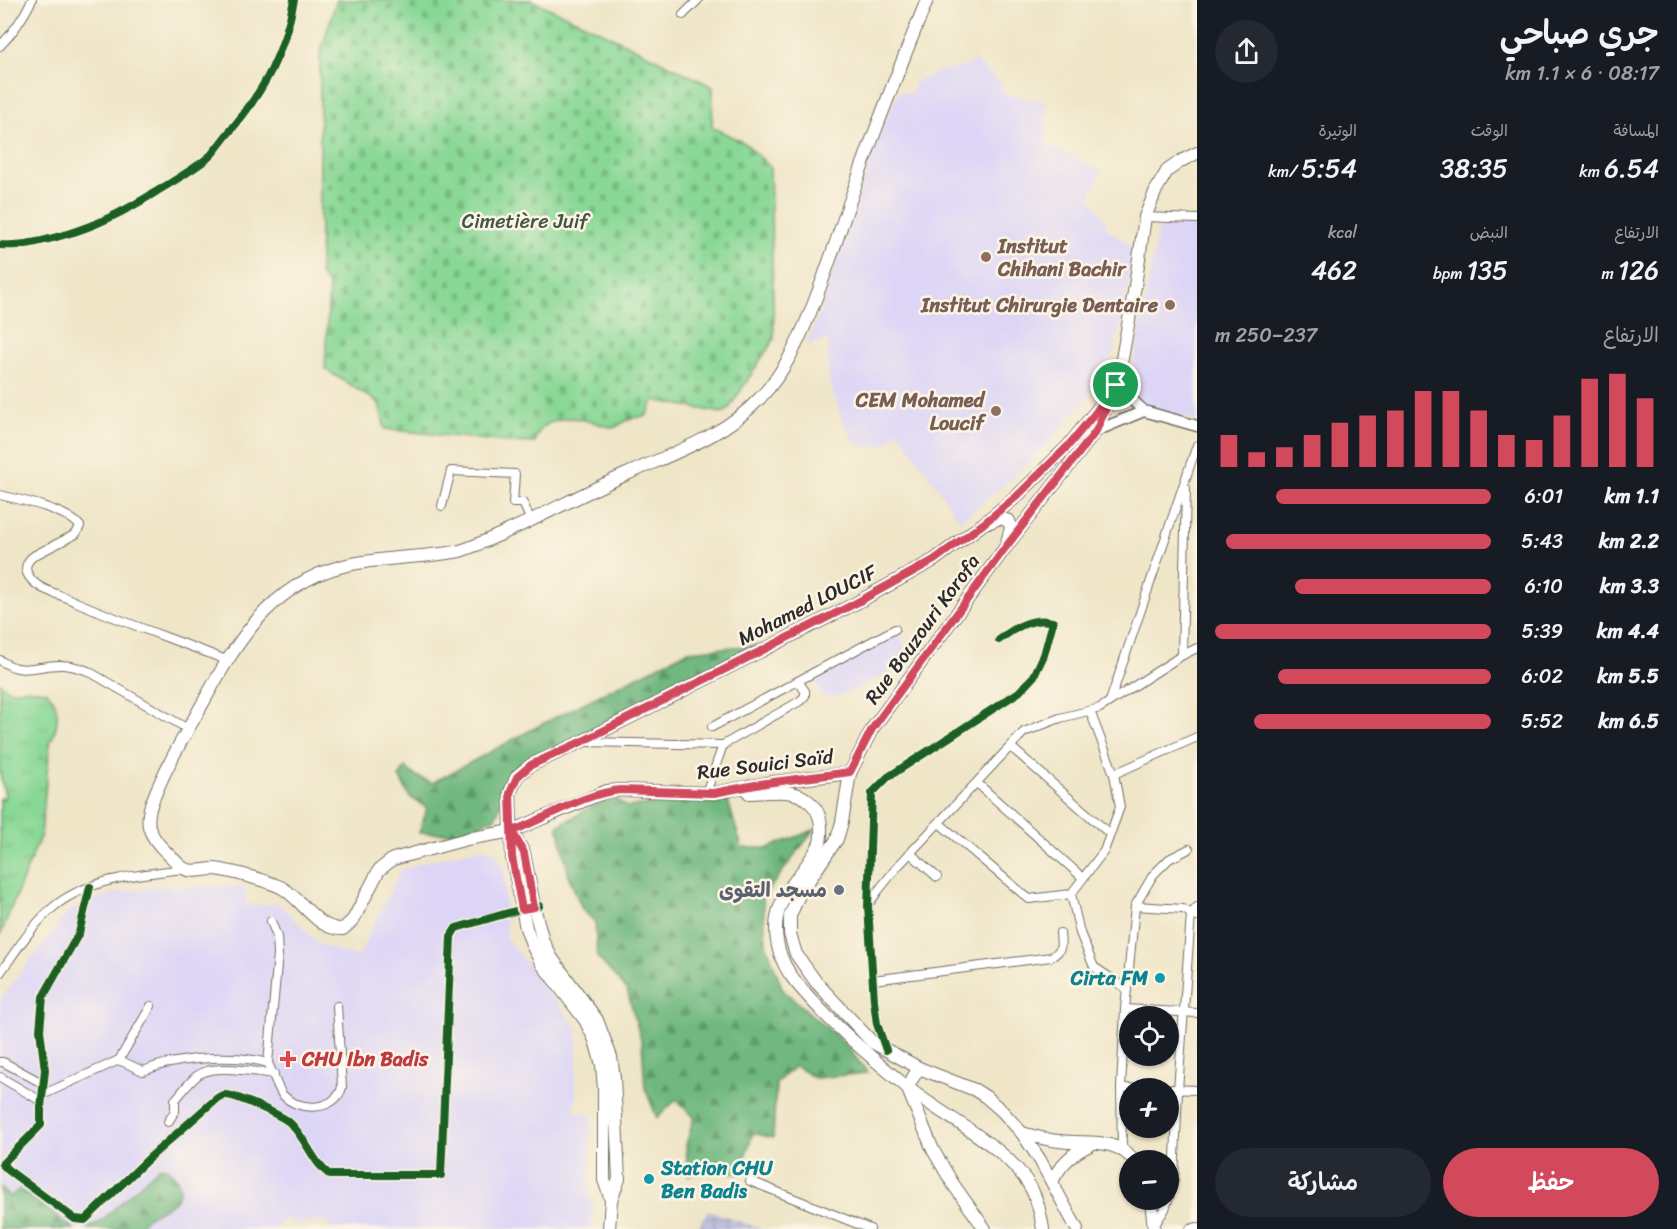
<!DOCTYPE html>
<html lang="ar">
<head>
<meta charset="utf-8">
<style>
	body { margin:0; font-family:Sriracha,"Playpen Sans Arabic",sans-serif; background:#242831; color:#f1f3f6; direction:rtl; height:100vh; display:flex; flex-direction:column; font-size:22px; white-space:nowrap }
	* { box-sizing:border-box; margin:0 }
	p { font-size:20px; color:#9ea1a6 }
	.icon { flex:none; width:33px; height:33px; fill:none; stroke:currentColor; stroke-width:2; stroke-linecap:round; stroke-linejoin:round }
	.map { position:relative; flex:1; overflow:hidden; direction:ltr }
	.sheet { display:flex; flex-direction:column; background:#171b24; width:480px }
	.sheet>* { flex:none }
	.tools { position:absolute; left:1119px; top:1006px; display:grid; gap:12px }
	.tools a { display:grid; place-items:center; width:60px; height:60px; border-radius:50%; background:#171b24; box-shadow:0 2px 4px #0004; font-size:30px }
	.pin { position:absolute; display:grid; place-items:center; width:51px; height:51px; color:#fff; margin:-26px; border:3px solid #fff; border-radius:50%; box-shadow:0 2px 6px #0007 }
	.round { display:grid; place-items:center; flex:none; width:63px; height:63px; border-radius:32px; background:#242831 }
	.overview { display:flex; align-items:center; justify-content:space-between; height:102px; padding:0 18px }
	h1 { font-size:33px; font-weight:600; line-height:45px }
	.stats { display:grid; grid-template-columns:repeat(3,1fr); gap:9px; height:102px; padding:6px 18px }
	.stats div { display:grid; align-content:center }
	.stats b { font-size:26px; font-weight:600 }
	.stats small { font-size:16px; font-weight:400 }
	.stats p { font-size:16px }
	.chart { height:168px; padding:12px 18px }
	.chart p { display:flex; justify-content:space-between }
	.chart svg { width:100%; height:108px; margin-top:6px; stroke:#d1495b; stroke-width:6 }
	.primary-button { display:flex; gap:12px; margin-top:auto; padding:12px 18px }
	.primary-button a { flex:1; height:69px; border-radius:36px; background:#d1495b; color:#fff; font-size:24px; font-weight:600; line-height:69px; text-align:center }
	.primary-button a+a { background:#242831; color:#f1f3f6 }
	ul { padding:0 18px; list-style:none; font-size:20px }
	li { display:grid; grid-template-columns:96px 72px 1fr; align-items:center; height:45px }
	li i { height:15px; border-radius:8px; background:#d1495b }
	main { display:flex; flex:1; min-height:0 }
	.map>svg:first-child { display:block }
	.built { fill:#ddd5f6 }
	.industrial { fill:url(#industrial-grid) }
	.grass { fill:url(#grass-tufts); stroke:#5a8260; stroke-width:1.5 }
	.forest { fill:url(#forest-firs); stroke:#4d7255; stroke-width:1.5 }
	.cemetery { fill:url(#cemetery-stones); stroke:#5a8260; stroke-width:1.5 }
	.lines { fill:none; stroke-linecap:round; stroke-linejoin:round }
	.minor-casing { stroke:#706c62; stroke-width:10 }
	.tertiary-casing { stroke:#706c62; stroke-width:13 }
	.secondary-casing { stroke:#706c62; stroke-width:14 }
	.minor { stroke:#fff; stroke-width:8 }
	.tertiary { stroke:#fff; stroke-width:10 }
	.secondary { stroke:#fff; stroke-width:12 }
	.cycleway-casing { stroke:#fcf5e5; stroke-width:11 }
	.cycleway { stroke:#1b5e20; stroke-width:8 }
	.route-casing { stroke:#fff; stroke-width:12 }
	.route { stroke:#d1495b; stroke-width:8 }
	.education-dot { fill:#8d6e63; stroke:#fcf5e5; stroke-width:2 }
	.worship-dot { fill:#6b7280; stroke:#fcf5e5; stroke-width:2 }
	.culture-dot { fill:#0f9aa8; stroke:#fcf5e5; stroke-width:2 }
	.health-dot { fill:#e0444e; stroke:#fcf5e5; stroke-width:2 }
	.labels { text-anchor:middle; stroke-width:5; stroke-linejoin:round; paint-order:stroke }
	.park-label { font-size:20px; fill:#435646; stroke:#fcf5e5 }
	.education-label { font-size:20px; font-weight:bold; fill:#785e54; stroke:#fcf5e5; text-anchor:end }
	.street-label { font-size:20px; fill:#2b2b2b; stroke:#fcf5e5 }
	.worship-label { font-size:20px; font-weight:bold; fill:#5b616d; stroke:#fcf5e5; text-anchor:end }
	.culture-label { font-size:20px; font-weight:bold; fill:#0d838f; stroke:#fcf5e5; text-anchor:end }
	.health-label { font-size:20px; font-weight:bold; fill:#be3a42; stroke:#fcf5e5; text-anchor:start }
</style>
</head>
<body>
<main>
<section class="sheet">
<div class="overview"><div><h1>جري صباحي</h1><p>08:17 · 6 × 1.1 km</p></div><a class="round"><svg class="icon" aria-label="share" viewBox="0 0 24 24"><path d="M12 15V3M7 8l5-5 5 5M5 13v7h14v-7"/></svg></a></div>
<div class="stats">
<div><p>المسافة</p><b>6.54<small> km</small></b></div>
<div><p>الوقت</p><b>38:35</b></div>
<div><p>الوتيرة</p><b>5:54<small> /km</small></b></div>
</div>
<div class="stats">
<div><p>الارتفاع</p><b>126<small> m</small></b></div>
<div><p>النبض</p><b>135<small> bpm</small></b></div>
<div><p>kcal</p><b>462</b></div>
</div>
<div class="chart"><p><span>الارتفاع</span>237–250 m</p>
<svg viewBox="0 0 160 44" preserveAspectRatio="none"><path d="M5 44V31M15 44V38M25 44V36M35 44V31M45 44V26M55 44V23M65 44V21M75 44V13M85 44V13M95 44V21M105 44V31M115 44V33M125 44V23M135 44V8M145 44V6M155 44V16"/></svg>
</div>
<ul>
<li><b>1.1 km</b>6:01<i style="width:78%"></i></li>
<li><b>2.2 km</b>5:43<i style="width:96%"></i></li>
<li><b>3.3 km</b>6:10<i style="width:71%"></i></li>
<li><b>4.4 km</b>5:39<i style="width:100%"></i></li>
<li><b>5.5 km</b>6:02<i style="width:77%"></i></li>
<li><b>6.5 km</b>5:52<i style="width:86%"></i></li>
</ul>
<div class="primary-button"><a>حفظ</a><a>مشاركة</a></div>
</section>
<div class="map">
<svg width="1197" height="1229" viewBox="0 0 1197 1229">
	<defs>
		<pattern id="industrial-grid" width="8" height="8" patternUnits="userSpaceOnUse" patternTransform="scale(1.5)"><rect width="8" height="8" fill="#c2c1dc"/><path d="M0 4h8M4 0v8" fill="none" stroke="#a7a6bd"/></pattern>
		<pattern id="grass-tufts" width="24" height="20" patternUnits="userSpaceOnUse" patternTransform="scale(1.5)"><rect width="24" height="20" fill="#8ad896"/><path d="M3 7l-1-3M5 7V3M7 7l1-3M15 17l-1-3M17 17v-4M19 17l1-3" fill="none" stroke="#77ba81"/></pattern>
		<pattern id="forest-firs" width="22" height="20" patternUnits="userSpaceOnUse" patternTransform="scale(1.5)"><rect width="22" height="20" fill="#6fb87f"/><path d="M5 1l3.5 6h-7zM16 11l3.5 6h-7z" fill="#5b9668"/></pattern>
		<pattern id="cemetery-stones" width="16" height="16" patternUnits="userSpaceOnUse" patternTransform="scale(1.5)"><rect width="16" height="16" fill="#8ad896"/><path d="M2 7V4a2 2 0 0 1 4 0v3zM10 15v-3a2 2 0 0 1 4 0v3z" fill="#77ba81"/></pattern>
	</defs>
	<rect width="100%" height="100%" fill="#fcf5e5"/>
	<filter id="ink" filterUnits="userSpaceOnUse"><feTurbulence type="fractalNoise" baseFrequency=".0167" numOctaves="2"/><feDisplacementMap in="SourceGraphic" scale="12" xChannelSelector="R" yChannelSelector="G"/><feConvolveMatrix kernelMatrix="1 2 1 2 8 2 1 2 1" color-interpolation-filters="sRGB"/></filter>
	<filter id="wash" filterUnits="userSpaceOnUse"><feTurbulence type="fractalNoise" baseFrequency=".008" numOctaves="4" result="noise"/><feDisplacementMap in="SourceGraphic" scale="24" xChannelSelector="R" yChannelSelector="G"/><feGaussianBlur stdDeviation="1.35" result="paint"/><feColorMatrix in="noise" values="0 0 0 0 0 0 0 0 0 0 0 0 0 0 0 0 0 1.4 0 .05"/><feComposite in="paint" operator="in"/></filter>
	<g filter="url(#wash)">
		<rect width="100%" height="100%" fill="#efe5c7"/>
		<g class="built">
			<polygon points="974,60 1002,84 1000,93 1047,102 1046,144 1102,171 1090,197 1104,218 1107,229 1135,249 1121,321 1113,354 1092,392 1048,443 1019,472 960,521 898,430 886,445 868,447 855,443 842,420 829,380 828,340 806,345 818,317 882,129 899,91 912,94 914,83 940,71 963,68"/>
			<polygon points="1168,223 1197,225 1197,421 1144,405 1133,396 1129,387 1158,230"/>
			<polygon points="900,633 905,652 898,663 883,674 859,688 839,695 823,697 815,680"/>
			<polygon points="486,849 493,851 504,866 506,938 578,1029 575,1108 576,1113 591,1114 589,1197 593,1206 591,1229 332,1229 323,1221 293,1224 286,1218 275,1229 65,1229 19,1189 10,1197 0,1187 0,1000 68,912 108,894 157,887 244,886 246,905 280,904 320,945 358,957 401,870 428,861 473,850"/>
		</g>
		<polygon class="industrial" points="708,1210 762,1229 697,1229"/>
		<path class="grass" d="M0,683L10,691L25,689L46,691C62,705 58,726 50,743L41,834L0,936V798L3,800L5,794L0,775Z"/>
		<g class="forest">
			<polygon points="757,645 601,724 515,772 495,818 459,833 419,833 427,808 410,797 399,777 405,767 414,775 432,783 544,723 688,651"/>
			<polygon points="616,798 627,807 695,798 712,802 728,801 742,848 768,848 814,830 763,897 766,944 783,990 845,1044 868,1073 815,1078 795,1066 776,1083 773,1138 753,1133 740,1174 713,1170 688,1175 686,1145 694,1117 676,1100 657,1118 645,1088 642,1043 627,990 597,957 595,922 582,909 569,877 558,826 591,807"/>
			<path d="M164,1166C170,1170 177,1176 179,1184C185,1202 158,1210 146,1219C143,1221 140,1226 137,1229H87L100,1222L158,1168Z"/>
			<polygon points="0,1187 10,1197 19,1189 74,1229 0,1229"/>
		</g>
		<path class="cemetery" d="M337,0H531L602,32L713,87L712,127L745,143L770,167L774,339L728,410L722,413L654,400L646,416L631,418L614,428C602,425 583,418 571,418C554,420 537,424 535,443L507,442L385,429L379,403L325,369L329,286L320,275V54Z"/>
	</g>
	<g filter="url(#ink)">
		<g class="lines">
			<defs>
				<g id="minor">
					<polyline points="683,15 698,0"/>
					<path d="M0,46C14,32 23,18 32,0"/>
					<polyline points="1145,217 1197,219"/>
					<path d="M0,245C22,247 47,240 67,234C98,225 127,210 154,193C170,183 197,168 211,155C218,147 224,138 231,130C265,89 284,53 294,0"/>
					<path d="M0,495C21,500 66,509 80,526L76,534L35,555C26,561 23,569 30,578C38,589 55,593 67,598C119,621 173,639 226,660"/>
					<polyline points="442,506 451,471 515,474 513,503 523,503 531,521"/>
					<polyline points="1182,655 1186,488"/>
					<path d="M0,660C22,676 36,665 60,665C70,665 78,667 88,671L188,729"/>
					<polyline points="1110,701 1197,445"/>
					<polyline points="712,727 895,629"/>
					<polyline points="585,742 723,745 800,701 805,696 805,691 798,681"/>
					<polyline points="1011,747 1110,834"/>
					<polyline points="1114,774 1197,737"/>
					<polyline points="977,783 1083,878"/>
					<polyline points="706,793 723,745"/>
					<polyline points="939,823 1029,899 1071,894"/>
					<polyline points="910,853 937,877"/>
					<path d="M90,887L79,933L43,997L40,1030L45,1070L41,1107V1125L2,1164L8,1170L75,1219L85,1220L148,1159L216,1099C219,1097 221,1095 225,1095C234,1094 283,1116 290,1123C306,1138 312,1162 330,1175H441L451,936L456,928L527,908"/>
					<polyline points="1071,894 1104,851 1120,807 1114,774 1090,711"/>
					<polyline points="1071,894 1080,933 1094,967 1127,989"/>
					<polyline points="868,905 878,891 898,866 1024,732 1060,718 1100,708 1181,656 1197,648"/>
					<polyline points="1135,906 1183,909 1197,917"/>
					<path d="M0,973C16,951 34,922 56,905C91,878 142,874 184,869"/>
					<path d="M873,980L1051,957C1063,950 1061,946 1060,933"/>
					<polyline points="1125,1009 1197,1013"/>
					<path d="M886,1050L877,1024L874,1001L868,906L872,793L888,777L1019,692L1034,676L1044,655L1053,622C1033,616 1014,628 999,640"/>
					<polyline points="119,1060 151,1006"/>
					<polyline points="0,1062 3,1062 42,1083"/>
					<polyline points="268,1063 278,954 277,937 271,921"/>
					<polyline points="0,1077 41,1101"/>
					<polyline points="1121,1088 1156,1089"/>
					<polyline points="1168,1089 1197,1090"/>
					<path d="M42,1095L119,1060L143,1071C152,1068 161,1064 170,1063C199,1057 240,1055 268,1063C272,1071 277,1087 282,1094C297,1112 336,1112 342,1087L337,1006"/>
					<path d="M168,1122L175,1111V1100C182,1092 190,1081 198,1075C213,1063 255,1072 274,1074"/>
					<polyline points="1122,1150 1121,1088 1125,1009 1135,906 1153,875 1169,859 1189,849"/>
					<polyline points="750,1181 870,1229"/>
					<polyline points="1168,1200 1174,1180 1178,1090 1191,914 1197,907"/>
					<polyline points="1154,1226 1165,1209 1168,1200"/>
					<polyline points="1190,1229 1197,1227"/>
				</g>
				<g id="tertiary">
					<polyline points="1116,385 1144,411 1197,426"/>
					<polyline points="1096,431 1144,411"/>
				</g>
				<g id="secondary">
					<polyline points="990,522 1000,518 1009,521 1011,528 1007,542"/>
					<path d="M850,773L766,783L714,793L620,790L607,791L512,831L467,839L393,859L379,870L353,920L343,929C318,930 304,902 284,889C273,882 228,870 214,869C205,869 193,873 185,869C179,866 173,858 168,854C148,835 143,823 154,797C166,767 182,739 198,712C233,648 267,585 343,566C372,559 402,558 431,555C440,554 451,553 460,551C476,546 492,538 508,531C548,513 586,492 627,474C673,453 725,436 760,398C786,371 800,338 814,303C830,262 843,220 858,178C879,118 903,59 927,0"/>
					<path d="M749,793C761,793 773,791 785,792C806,793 822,809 821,830C821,834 821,839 820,843C809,868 785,886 778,913C772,936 780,963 795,981C827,1020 868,1055 907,1087C946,1119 1008,1145 1032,1190C1038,1201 1041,1216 1043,1229"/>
					<polyline points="512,832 524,853 535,911 543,941 551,957 597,1020 611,1057 614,1078 619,1179 611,1200 609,1229"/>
					<polyline points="919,1068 907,1087 933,1150 953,1184 985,1229"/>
					<path d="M1022,1133C1034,1136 1046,1140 1059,1141C1088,1145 1113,1136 1135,1161"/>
					<path d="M1052,1182C1060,1164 1072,1153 1090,1145"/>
					<polyline points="611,1200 604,1180 604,1089 602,1065 595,1040 585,1020 542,964 533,947 526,928 512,857 510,793 517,776 531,765 583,741 856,603 934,560 983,524 1016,497 1068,446 1103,402"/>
					<polyline points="1151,1200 1154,1229"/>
					<polyline points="1077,1229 1040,1160 1022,1133 1002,1111 986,1097 975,1090 919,1068 872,1042 816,982 796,954 790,934 790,916 799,895 837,839 842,822 850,773 872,729 1005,548 1096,431 1118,381 1135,286 1145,217 1156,190 1167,171 1181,161 1197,153"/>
				</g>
			</defs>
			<use href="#minor" class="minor-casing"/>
			<use href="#tertiary" class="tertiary-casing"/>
			<use href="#secondary" class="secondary-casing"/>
			<use href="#minor" class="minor"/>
			<use href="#tertiary" class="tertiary"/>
			<use href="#secondary" class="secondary"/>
			<defs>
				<g id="cycleway">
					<path d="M0,245C22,247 47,240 67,234C98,225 127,210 154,193C170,183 197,168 211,155C218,147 224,138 231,130C265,89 284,53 294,0"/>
					<path d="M90,887L79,933L43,997L40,1030L45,1070L41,1107V1125L2,1164L8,1170L75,1219L85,1220L148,1159L216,1099C219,1097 221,1095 225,1095C234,1094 283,1116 290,1123C306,1138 312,1162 330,1175H441L451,936L456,928L522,909L539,906"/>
					<path d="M886,1050L877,1024L874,1001L868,906L872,793L888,777L1019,692L1034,676L1044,655L1053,622C1033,616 1014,628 999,640"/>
				</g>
			</defs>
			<use href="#cycleway" class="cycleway-casing"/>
			<use href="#cycleway" class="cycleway"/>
		</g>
	</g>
	<g class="lines" filter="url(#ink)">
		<defs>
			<path id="route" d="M1116,385L1118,381L1096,412L1068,446L1016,497L983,524L934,560L856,603L583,741L531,765L517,777L510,793L512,857L522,909L534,907L524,853L512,831C548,818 582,794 620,790L714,793L766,783L850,772L872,729L1005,548L1096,431L1116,385"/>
		</defs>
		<use href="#route" class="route-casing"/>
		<use href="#route" class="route"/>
	</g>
	<g class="education-dot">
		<circle cx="986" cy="257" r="6"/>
		<circle cx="1170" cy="305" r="6"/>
		<circle cx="996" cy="411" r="6"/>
	</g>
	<circle class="worship-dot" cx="839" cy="890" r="6"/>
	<g class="culture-dot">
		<circle cx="1160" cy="978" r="6"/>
		<circle cx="649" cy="1179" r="6"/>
	</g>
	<path class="health-dot" d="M285 1050h6v6h6v6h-6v6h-6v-6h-6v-6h6z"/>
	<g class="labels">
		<g class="park-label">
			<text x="525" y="228">Cimetière Juif</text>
		</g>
		<g class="education-label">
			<text x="998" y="253" text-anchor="start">Institut<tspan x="998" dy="23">Chihani Bachir</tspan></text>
			<text x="1158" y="312">Institut Chirurgie Dentaire</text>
			<text x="984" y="407">CEM Mohamed<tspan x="984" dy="23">Loucif</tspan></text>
		</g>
		<g class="street-label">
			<text transform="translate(807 605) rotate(-27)" y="7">Mohamed LOUCIF</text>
			<text transform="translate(922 629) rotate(-54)" y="7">Rue Bouzouri Korofa</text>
			<text transform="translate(765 764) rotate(-7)" y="7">Rue Souici Saïd</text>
		</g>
		<g class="worship-label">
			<text x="827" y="897">مسجد التقوى</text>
		</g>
		<g class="culture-label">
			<text x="1148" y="985">Cirta FM</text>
			<text x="661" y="1175" text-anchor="start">Station CHU<tspan x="661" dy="23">Ben Badis</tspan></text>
		</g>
		<g class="health-label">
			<text x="302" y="1066">CHU Ibn Badis</text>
		</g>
	</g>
</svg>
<div class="tools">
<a><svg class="icon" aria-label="locate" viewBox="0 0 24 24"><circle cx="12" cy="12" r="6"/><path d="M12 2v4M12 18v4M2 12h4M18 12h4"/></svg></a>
<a>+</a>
<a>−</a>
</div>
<div class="pin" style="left:1116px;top:385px;background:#1e9e55"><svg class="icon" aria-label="arrive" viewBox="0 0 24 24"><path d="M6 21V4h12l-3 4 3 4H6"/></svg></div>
</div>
</main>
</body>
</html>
